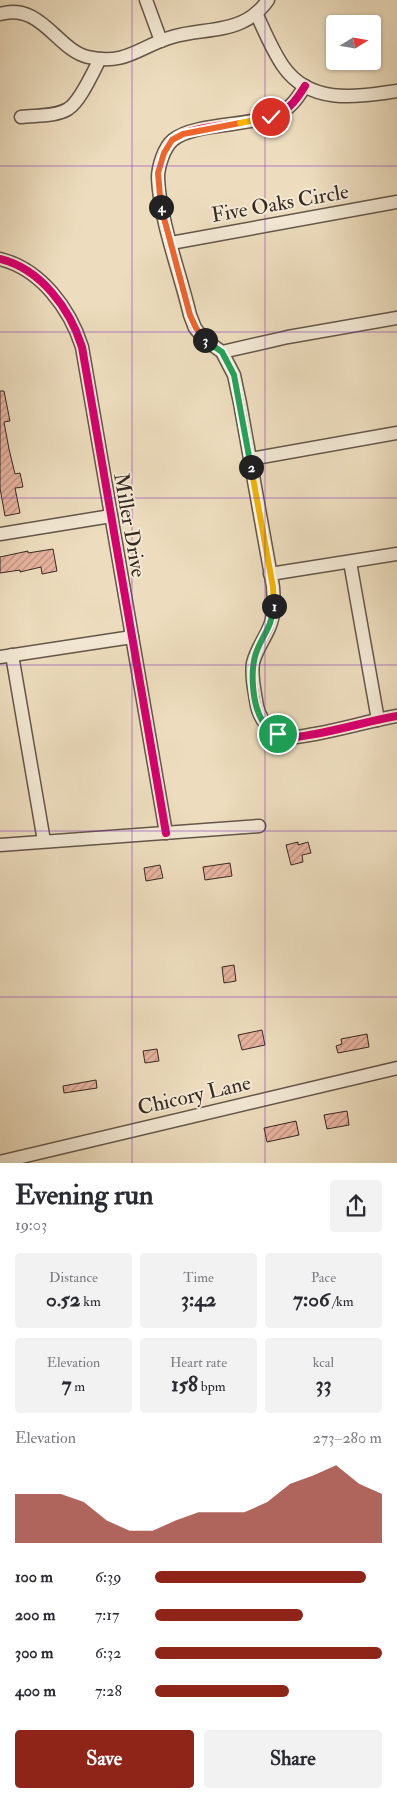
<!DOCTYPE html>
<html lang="en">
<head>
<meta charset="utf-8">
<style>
	body { margin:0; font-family:"IM FELL Double Pica",serif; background:#f2f2f3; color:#2b2b33; height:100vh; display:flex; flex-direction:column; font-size:19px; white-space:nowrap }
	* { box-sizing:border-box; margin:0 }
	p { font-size:16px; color:#7c7c81 }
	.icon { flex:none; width:28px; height:28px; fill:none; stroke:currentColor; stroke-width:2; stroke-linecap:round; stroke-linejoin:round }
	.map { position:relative; height:1163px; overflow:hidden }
	.panel { display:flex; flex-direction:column; background:#fff; flex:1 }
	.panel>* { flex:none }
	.needle { width:32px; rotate:79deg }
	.buttons { position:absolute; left:326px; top:15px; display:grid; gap:10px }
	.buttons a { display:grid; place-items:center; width:55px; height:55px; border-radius:5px; background:#fff; box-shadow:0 1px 4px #0004; font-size:25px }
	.pin { position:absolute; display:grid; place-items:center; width:42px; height:42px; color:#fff; margin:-21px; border:2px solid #fff; border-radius:50%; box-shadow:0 1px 5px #0007 }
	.km { position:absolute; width:25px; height:25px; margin:-12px; border-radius:50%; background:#222; color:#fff; font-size:14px; line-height:25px; text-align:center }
	.round { display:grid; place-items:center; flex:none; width:52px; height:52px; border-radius:5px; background:#f2f2f3 }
	.summary { display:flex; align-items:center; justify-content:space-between; height:85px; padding:0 15px }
	h1 { font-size:28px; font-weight:700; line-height:38px }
	.figures { display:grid; grid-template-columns:repeat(3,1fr); gap:8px; height:85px; padding:5px 15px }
	.figures div { display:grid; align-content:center; border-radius:5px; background:#f2f2f3; text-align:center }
	.figures b { font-size:21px; font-weight:700 }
	.figures small { font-size:14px; font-weight:400 }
	.figures p { font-size:14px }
	.chart { height:140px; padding:10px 15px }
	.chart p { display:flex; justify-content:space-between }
	.chart svg { width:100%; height:90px; margin-top:5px; fill:#8f2418; opacity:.7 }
	.cta { display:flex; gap:10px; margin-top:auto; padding:10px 15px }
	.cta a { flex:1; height:58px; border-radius:5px; background:#8f2418; color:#fff; font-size:20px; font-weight:700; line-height:58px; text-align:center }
	.cta a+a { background:#f2f2f3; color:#2b2b33 }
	ul { padding:0 15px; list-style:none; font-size:16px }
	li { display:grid; grid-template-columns:80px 60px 1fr; align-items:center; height:38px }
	li i { height:12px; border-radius:6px; background:#8f2418 }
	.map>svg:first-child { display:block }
	.building { fill:url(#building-hatch); stroke:#372922 }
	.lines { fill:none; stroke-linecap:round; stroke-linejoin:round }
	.minor-casing { stroke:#645649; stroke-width:15 }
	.minor { stroke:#f3e9d5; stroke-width:12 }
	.cycleway-casing { stroke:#f3e9d5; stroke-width:11 }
	.cycleway { stroke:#d6006c; stroke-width:8 }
	.split-1-casing { stroke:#fff; stroke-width:10 }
	.split-2-casing { stroke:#fff; stroke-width:10 }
	.split-3-casing { stroke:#fff; stroke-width:10 }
	.split-4-casing { stroke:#fff; stroke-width:10 }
	.split-5-casing { stroke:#fff; stroke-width:10 }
	.split-6-casing { stroke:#fff; stroke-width:10 }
	.split-1 { stroke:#22a559; stroke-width:6 }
	.split-2 { stroke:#f5b400; stroke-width:6 }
	.split-3 { stroke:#22a559; stroke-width:6 }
	.split-4 { stroke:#f0652b; stroke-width:6 }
	.split-5 { stroke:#f0652b; stroke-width:6 }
	.split-6 { stroke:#f5b400; stroke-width:6 }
	.grid { fill:none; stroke:#7b2cbf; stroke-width:1; stroke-opacity:0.55 }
	.labels { text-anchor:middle; stroke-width:4; stroke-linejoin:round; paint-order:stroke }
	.street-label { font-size:21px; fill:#372922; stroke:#f3e9d5 }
</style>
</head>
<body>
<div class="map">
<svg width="397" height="1163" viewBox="0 0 397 1163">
	<defs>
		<pattern id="building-hatch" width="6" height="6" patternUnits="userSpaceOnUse" patternTransform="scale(1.25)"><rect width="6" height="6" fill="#e8b4a0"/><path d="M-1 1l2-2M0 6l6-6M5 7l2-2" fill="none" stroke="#bd9282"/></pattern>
	</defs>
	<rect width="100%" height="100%" fill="#edddbe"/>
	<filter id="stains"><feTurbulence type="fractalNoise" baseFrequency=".004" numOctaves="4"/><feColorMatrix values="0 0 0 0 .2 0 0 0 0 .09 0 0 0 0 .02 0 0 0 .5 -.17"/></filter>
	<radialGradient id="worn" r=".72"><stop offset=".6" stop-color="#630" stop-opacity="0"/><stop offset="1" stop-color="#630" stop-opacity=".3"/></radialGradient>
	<g class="building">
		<polygon points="0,391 4,391 10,421 4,422 9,449 15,474 20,473 23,487 15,488 20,513 5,516 0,488"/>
		<polygon points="53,549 57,571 42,574 41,567 20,572 20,570 0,573 0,557 28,551 28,553"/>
		<polygon points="298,842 298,845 308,842 311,853 302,855 303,862 291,865 286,845"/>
		<polygon points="230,863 232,876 205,880 203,867"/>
		<polygon points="160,865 163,878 146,881 144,868"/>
		<polygon points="234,965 236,981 224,983 222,967"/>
		<polygon points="262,1030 265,1045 242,1050 238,1035"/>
		<polygon points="367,1034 369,1047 338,1053 336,1046 342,1044 341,1039"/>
		<polygon points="157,1049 159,1061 145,1063 143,1051"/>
		<polygon points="96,1080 97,1088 64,1093 63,1086"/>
		<polygon points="347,1111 349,1125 327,1129 324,1115"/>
		<polygon points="296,1121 299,1135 267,1142 264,1128"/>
	</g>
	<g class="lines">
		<defs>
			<g id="minor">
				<polyline points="146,0 161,41"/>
				<path d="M256,13C264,30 272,50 283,66C310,105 356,97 397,91"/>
				<path d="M0,14C41,2 57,50 88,57C126,66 140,46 172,37C194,30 221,32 242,22C253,17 261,10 268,0"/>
				<path d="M305,86C297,99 290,109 276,115C250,126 193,123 173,140C164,147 158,167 158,178C160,222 180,272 190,315L195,328L204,339L222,352L234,375L240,403L273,587C274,601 275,615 269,628C264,640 256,650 253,663C251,675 254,688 256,700C258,719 270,734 289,737C297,738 307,735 315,734C343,729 369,721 397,716"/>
				<path d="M21,117C35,115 55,117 68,109C80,102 93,72 100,59"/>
				<polyline points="171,243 397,202"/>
				<path d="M0,259C41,269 70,309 82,347L166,833"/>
				<polyline points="222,352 288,337 397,318"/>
				<polyline points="250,459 397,433"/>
				<polyline points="0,534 111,516"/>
				<polyline points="350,562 378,720"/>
				<polyline points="270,574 397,554"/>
				<polyline points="12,655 44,841"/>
				<polyline points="0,657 132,637"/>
				<polyline points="0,845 259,826"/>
				<polyline points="0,1162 397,1068"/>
			</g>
		</defs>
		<use href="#minor" class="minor-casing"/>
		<use href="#minor" class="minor"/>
		<defs>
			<g id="cycleway">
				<path d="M305,86C297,99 290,109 276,115C250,126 193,123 173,140C164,147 158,167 158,178C160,222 180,272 190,315L195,328L204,339L222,352L234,375L240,403L273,587C274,601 275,615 269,628C264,640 256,650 253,663C251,675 254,688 256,700C258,719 270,734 289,737C297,738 307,735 315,734C343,729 369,721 397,716"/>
				<path d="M0,259C41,269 70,309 82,347L166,833"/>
			</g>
		</defs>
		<use href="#cycleway" class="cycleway-casing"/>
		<use href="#cycleway" class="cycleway"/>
	</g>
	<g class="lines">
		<defs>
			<path id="split-1" d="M274,606C271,629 263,634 256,653C250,671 252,705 263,722C267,727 273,731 278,734"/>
			<polyline id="split-2" points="251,467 273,587 274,606"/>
			<polyline id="split-3" points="205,340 222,352 234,375 251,467"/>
			<polyline id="split-4" points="161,207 190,315 196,328 205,340"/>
			<polyline id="split-5" points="161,207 158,173 164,153 172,140 183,134 240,123"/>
			<polyline id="split-6" points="240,123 271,117"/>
		</defs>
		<use href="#split-1" class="split-1-casing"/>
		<use href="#split-2" class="split-2-casing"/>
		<use href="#split-3" class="split-3-casing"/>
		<use href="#split-4" class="split-4-casing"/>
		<use href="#split-5" class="split-5-casing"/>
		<use href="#split-6" class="split-6-casing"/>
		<use href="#split-1" class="split-1"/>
		<use href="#split-2" class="split-2"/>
		<use href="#split-3" class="split-3"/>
		<use href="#split-4" class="split-4"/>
		<use href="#split-5" class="split-5"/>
		<use href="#split-6" class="split-6"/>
	</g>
	<path class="grid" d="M132,0V1163M265,0V1163M0,166H397M0,332H397M0,498H397M0,665H397M0,831H397M0,997H397"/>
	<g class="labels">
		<g class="street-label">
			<text transform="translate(280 203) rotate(-10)" y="7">Five Oaks Circle</text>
			<text transform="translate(130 525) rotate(80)" y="7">Miller Drive</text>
			<text transform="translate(194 1095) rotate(-13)" y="7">Chicory Lane</text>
		</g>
	</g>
	<rect width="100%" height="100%" filter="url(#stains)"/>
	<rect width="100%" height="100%" fill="url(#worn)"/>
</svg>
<div class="buttons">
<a><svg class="needle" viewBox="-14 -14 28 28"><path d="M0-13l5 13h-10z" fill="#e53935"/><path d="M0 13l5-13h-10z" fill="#7c7c81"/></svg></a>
</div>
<div class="pin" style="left:278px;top:734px;background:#1e9e55"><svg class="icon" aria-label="arrive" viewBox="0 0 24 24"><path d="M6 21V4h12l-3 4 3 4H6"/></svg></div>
<div class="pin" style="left:271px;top:117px;background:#d93025"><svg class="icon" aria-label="check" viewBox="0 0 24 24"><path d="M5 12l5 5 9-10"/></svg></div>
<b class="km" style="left:274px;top:606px">1</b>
<b class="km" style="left:251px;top:467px">2</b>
<b class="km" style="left:205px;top:340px">3</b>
<b class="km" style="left:161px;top:207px">4</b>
</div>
<section class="panel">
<div class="summary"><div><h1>Evening run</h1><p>19:03</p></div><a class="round"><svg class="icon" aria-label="share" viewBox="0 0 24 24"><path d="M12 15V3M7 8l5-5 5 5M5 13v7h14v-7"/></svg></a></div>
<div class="figures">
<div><p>Distance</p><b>0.52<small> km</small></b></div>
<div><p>Time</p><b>3:42</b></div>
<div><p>Pace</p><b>7:06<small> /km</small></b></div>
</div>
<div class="figures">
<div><p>Elevation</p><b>7<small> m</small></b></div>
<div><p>Heart rate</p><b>158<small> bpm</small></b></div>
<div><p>kcal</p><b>33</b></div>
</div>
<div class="chart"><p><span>Elevation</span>273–280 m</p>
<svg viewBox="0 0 160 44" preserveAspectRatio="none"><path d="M0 44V20L10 20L20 20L30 24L40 33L50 38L60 38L70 33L80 29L90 29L100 29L110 24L120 15L130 11L140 6L150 15L160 20V44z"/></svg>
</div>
<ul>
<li><b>100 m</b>6:39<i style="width:93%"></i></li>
<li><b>200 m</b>7:17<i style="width:65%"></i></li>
<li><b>300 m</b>6:32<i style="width:100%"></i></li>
<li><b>400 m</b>7:28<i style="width:59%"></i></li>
</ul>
<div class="cta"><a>Save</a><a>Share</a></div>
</section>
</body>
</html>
